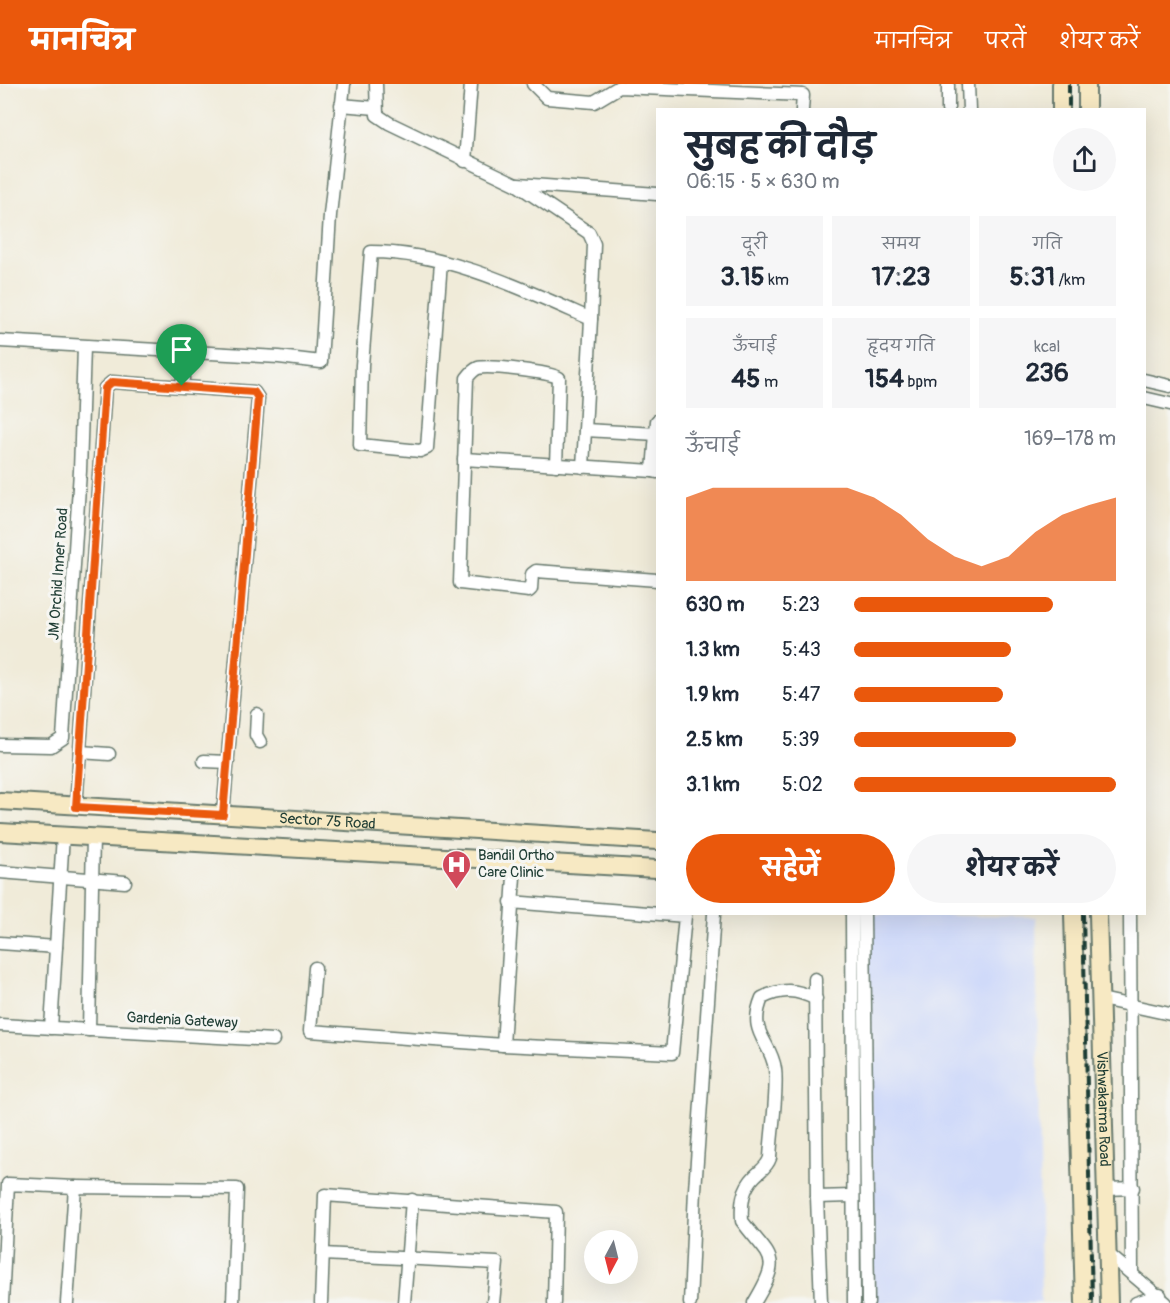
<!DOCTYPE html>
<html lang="hi">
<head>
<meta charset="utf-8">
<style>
	body { margin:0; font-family:Pangolin,"Playpen Sans Deva",sans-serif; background:#f6f6f7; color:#1f2937; height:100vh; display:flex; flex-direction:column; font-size:22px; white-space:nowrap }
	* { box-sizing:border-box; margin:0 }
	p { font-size:20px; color:#747a83 }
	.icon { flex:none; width:33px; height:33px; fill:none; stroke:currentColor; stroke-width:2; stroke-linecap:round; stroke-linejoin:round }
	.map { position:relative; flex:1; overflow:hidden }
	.side { position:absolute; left:656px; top:24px; width:490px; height:807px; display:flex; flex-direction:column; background:#fff; border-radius:0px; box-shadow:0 6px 24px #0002 }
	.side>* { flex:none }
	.needle { width:39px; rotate:187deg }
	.buttons { position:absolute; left:584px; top:1146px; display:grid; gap:12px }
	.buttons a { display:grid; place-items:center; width:54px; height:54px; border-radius:50%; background:#fff; box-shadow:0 6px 24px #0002; font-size:30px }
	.pin { position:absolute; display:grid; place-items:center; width:51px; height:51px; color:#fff; margin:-62px -26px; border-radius:50% 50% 50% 0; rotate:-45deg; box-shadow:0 0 6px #0007 }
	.pin .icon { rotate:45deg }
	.round { display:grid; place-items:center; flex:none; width:63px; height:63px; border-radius:32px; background:#f6f6f7 }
	.headline { display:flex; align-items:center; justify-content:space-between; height:102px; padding:0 30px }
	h1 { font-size:33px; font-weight:700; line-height:45px }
	.figures { display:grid; grid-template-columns:repeat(3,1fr); gap:9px; height:102px; padding:6px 30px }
	.figures div { display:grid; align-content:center; border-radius:0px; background:#f6f6f7; text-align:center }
	.figures b { font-size:26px; font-weight:700 }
	.figures small { font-size:16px; font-weight:400 }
	.figures p { font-size:16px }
	.chart { height:168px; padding:12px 30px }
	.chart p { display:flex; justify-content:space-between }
	.chart svg { width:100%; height:108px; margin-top:6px; fill:#ea580c; opacity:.7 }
	.cta { display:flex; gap:12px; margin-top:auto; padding:12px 30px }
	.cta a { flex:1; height:69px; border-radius:36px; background:#ea580c; color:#fff; font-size:24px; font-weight:700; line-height:69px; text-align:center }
	.cta a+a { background:#f6f6f7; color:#1f2937 }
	ul { padding:0 30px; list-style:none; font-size:20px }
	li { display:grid; grid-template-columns:96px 72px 1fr; align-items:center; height:45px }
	li i { height:15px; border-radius:8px; background:#ea580c }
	header { display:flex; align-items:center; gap:36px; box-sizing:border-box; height:84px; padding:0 30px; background:#ea580c; color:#fff }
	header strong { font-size:28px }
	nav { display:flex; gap:33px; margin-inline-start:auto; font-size:21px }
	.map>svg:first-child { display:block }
	.built { fill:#d0daf9 }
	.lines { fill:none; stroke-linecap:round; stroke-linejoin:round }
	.street-casing { stroke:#687a6e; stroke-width:15 }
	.secondary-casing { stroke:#687a6e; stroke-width:20 }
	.street { stroke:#fff; stroke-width:12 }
	.secondary { stroke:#f7e9c3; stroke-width:16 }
	.rail { stroke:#1f3d34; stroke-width:4; stroke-dasharray:9 4.5; stroke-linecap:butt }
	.route-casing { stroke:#fff; stroke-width:12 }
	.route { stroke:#ea580c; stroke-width:8 }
	.labels { text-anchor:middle; stroke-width:6; stroke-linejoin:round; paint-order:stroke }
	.street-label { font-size:15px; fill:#1f3d34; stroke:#f6f6f2 }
	.poi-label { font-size:15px; fill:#1f3d34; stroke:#f6f6f2; text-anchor:start }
</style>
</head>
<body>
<header>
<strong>मानचित्र</strong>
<nav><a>मानचित्र</a><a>परतें</a><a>शेयर करें</a></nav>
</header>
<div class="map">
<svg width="1170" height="1219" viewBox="0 0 1170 1219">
	<rect width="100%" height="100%" fill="#f6f6f2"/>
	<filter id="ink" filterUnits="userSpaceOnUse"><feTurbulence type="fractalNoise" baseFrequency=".0167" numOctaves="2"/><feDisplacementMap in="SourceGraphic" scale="12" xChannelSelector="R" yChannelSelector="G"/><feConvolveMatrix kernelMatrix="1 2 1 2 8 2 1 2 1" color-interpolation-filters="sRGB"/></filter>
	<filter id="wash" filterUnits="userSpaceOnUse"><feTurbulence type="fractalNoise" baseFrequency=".008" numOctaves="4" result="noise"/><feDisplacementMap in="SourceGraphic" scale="24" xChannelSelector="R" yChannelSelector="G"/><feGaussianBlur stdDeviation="1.35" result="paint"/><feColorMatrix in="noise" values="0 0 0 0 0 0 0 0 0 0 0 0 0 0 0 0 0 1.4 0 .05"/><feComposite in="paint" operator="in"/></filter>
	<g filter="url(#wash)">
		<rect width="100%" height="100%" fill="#f0ebd9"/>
		<polygon class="built" points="868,830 1036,833 1041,1219 873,1219"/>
	</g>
	<g filter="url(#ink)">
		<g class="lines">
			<defs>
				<g id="street">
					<path d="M376,0L377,31L389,39L516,100L589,149L594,160L591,235C523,205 447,168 371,168L362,281L360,361L420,367L427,364L441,178"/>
					<polyline points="533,0 547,14 594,18 619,3 803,11 802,26"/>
					<polyline points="948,0 948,26"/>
					<polyline points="968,0 969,26"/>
					<polyline points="341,21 376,24"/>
					<polyline points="465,77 471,0"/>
					<polyline points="518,100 657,110"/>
					<polyline points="0,257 279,273 321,278 330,131 344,0"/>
					<polyline points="1144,296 1170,302"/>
					<polyline points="182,302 186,269"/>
					<polyline points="1144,314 1170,320"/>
					<polyline points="657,337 653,387 657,388"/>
					<polyline points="585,346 657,350"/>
					<polyline points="464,375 653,387"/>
					<path d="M556,381L559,294C550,288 488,281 478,284C473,286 470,290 467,294L460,499L529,507L531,505L532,490L536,487L657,496"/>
					<polyline points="583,383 591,235"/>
					<polyline points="257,630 256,651 260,658"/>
					<polyline points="0,661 51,662 63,654 80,387 84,263"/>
					<polyline points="80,668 109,670"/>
					<polyline points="204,677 228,678"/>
					<polyline points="76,723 105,304 112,298 254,308 258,314 223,731"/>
					<polyline points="0,788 125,798"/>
					<polyline points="511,818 685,832 672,969 503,961 515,777"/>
					<polyline points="852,830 854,1219"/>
					<polyline points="864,830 868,1219"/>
					<polyline points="1130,830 1132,1189"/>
					<polyline points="0,859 56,863"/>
					<polyline points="315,884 310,947 503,961"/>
					<polyline points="815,895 817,1113 821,1219"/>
					<polyline points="1101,915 1170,930"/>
					<polyline points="0,941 273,956"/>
					<polyline points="51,944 63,751"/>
					<polyline points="89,946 93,753"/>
					<polyline points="1107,1105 1133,1104"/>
					<polyline points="817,1113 852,1112"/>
					<polyline points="323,1170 497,1179 493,1219"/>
					<polyline points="1108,1170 1166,1219"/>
					<polyline points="2,1219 8,1100 75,1103"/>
					<polyline points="67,1219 75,1103 237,1105 233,1219"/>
					<polyline points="321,1219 325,1111 556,1128 554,1219"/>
					<polyline points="404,1219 412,1116"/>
					<polyline points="690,1219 695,1106 714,830"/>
					<path d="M754,1219C783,1171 771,1176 742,1137C741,1120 742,1105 755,1092C761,1086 767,1083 770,1074C771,1051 778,1006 775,985C771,956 747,950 762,914C782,904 796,905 816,915"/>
					<polyline points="1136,1219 1160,1211"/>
				</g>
				<g id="secondary">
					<polyline points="1061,0 1061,26"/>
					<polyline points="1087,0 1087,26"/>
					<path id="s1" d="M0,717L657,757"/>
					<polyline points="0,748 657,785"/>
					<polyline points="1073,830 1084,1219"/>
					<path id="s2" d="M1098,830L1109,1219"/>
				</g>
			</defs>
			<use href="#street" class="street-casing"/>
			<use href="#secondary" class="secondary-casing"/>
			<use href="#street" class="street"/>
			<use href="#secondary" class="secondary"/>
			<g class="rail">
				<polyline points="1069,0 1069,26"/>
				<polyline points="1083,830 1092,1219"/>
			</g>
		</g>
	</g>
	<g class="lines" filter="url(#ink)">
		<defs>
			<polygon id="route" points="112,298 254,308 258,314 223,731 76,723 105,304"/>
		</defs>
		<use href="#route" class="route-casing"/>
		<use href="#route" class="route"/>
	</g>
	<defs>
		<symbol id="hospital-pin" viewBox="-11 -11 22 30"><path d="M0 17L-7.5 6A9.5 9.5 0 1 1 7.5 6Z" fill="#d1495b" stroke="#f6f6f2"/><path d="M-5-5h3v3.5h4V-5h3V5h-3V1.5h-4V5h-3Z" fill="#fff"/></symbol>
	</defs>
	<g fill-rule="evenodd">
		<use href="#hospital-pin" x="440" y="764" width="33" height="45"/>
	</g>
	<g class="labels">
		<g class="street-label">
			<text transform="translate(58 490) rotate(-86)" y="5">JM Orchid Inner Road</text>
			<text dy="5" stroke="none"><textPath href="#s1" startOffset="328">Sector 75 Road</textPath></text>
			<text transform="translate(182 936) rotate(3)" y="5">Gardenia Gateway</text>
			<text dy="5" stroke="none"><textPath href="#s2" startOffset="195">Vishwakarma Road</textPath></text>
		</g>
		<g class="poi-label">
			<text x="478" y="776">Bandil Ortho<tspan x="478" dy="17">Care Clinic</tspan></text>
		</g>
	</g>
</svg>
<div class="buttons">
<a><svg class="needle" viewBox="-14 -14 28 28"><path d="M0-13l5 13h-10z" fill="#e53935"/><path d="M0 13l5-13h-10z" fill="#747a83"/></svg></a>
</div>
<div class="pin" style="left:182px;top:302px;background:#1e9e55"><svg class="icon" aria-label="arrive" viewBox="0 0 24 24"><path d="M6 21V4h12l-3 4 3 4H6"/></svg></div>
<section class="side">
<div class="headline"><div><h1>सुबह की दौड़</h1><p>06:15 · 5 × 630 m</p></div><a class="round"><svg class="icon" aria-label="share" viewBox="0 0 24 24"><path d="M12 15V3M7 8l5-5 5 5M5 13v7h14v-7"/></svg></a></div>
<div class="figures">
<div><p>दूरी</p><b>3.15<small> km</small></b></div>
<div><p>समय</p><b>17:23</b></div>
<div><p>गति</p><b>5:31<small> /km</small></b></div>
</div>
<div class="figures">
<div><p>ऊँचाई</p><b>45<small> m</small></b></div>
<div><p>हृदय गति</p><b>154<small> bpm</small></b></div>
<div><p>kcal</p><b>236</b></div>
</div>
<div class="chart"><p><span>ऊँचाई</span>169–178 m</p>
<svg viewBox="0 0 160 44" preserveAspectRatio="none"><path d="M0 44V10L10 6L20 6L30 6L40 6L50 6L60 6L70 10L80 17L90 27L100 34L110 38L120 34L130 24L140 17L150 13L160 10V44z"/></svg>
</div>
<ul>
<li><b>630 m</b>5:23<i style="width:76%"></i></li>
<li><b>1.3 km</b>5:43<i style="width:60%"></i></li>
<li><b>1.9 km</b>5:47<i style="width:57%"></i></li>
<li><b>2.5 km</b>5:39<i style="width:62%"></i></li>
<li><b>3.1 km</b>5:02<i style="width:100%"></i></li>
</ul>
<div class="cta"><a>सहेजें</a><a>शेयर करें</a></div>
</section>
</div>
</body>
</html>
